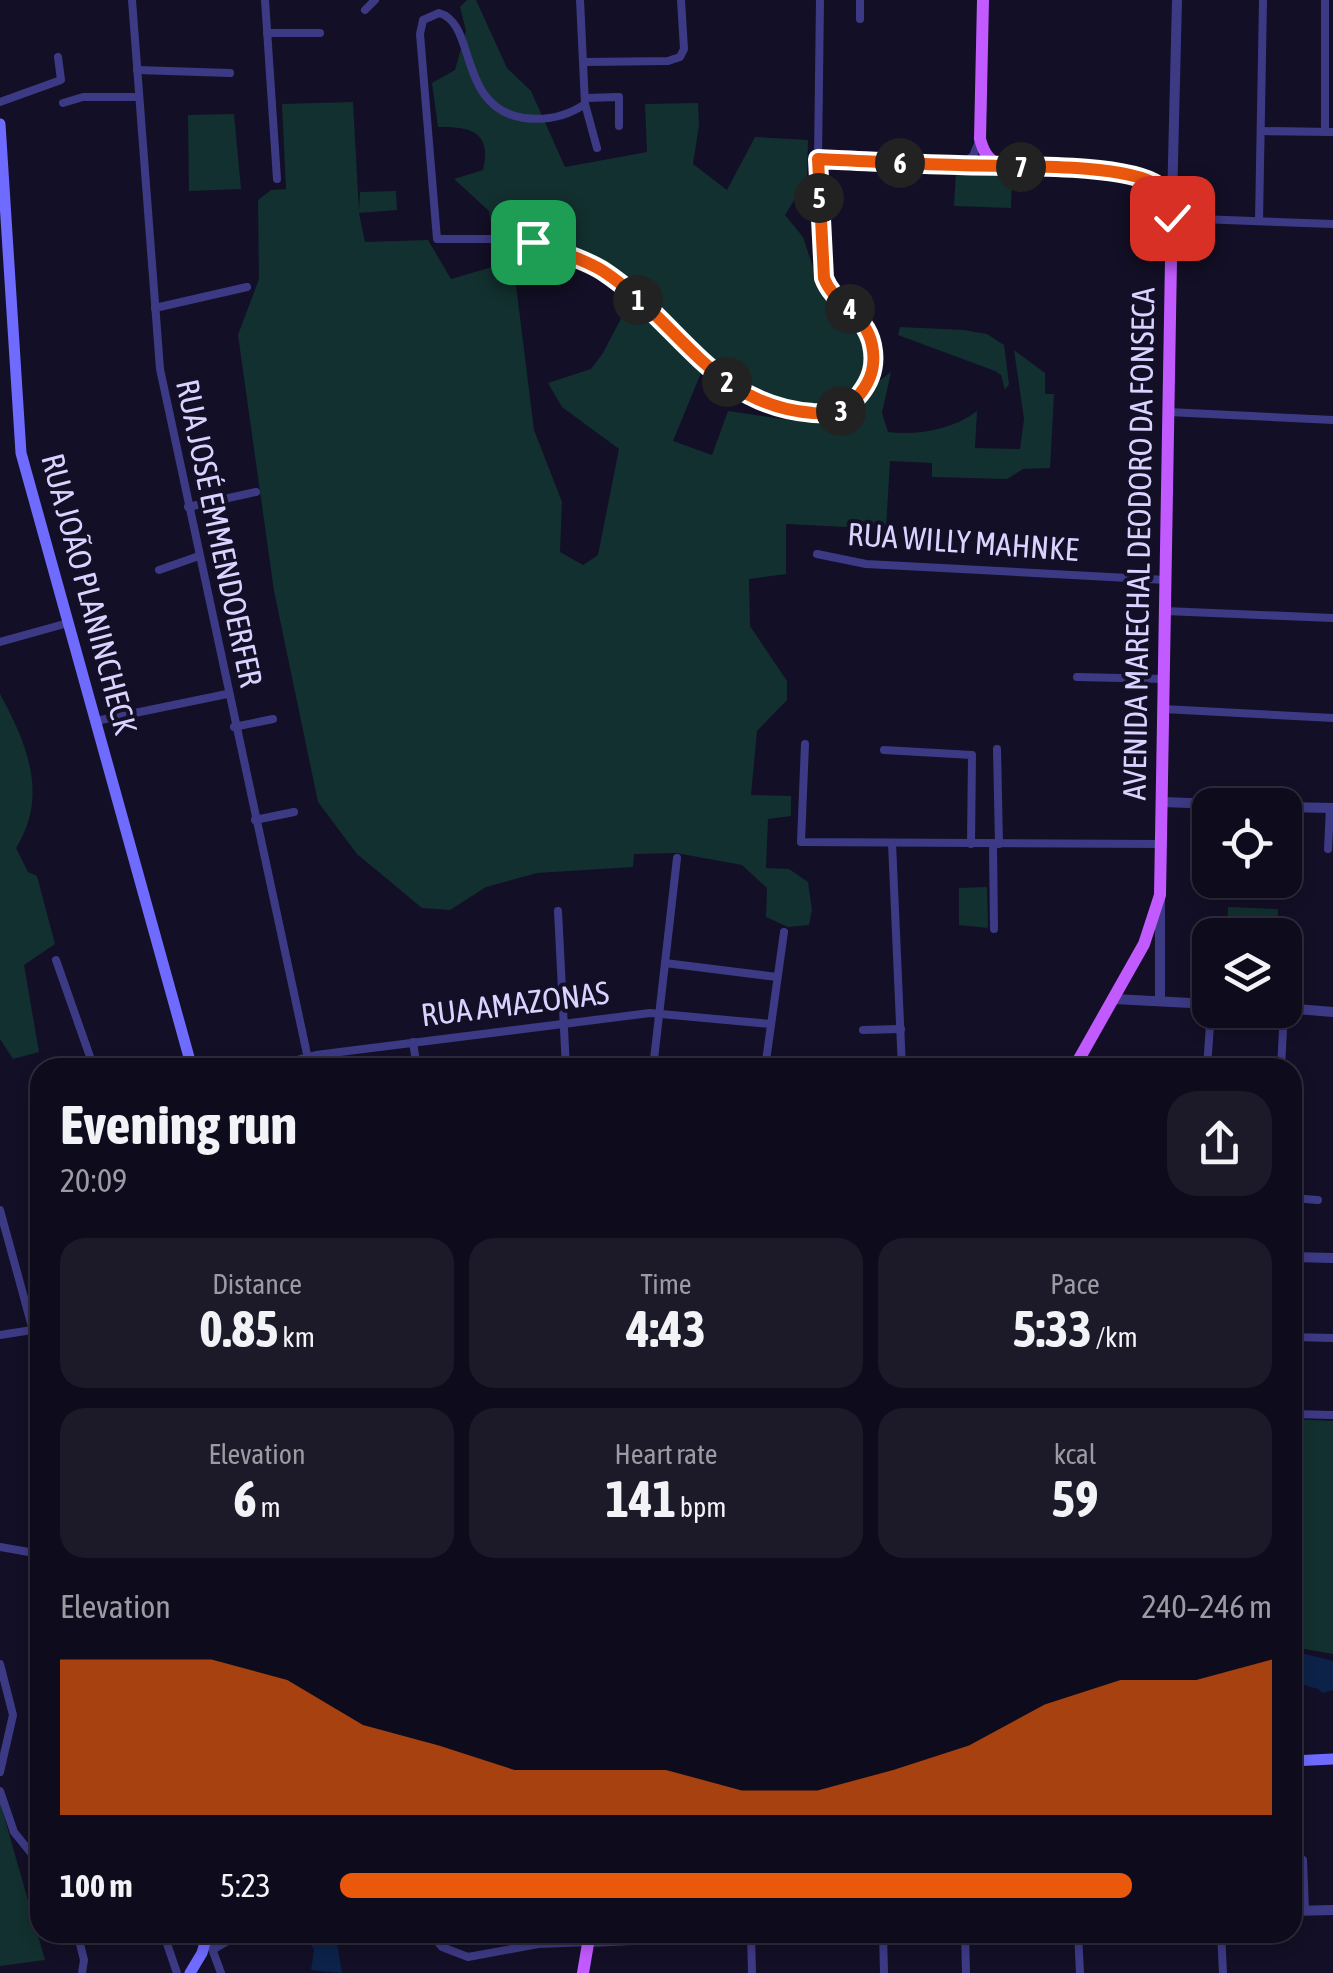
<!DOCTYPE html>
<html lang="en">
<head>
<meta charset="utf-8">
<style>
	body { margin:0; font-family:"Asap Condensed",sans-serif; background:#1c1929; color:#f1f3f6; height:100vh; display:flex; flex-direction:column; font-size:38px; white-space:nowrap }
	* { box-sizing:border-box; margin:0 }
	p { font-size:32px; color:#9b9ba3 }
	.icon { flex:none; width:55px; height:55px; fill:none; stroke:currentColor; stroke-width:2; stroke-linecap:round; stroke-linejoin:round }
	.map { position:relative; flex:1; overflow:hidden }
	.details { position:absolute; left:30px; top:1058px; width:1272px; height:885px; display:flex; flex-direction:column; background:#0e0b1c; border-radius:30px; box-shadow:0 5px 15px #0003,0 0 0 2px #2e2b3b }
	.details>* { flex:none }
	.fabs { position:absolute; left:1192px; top:788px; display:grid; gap:20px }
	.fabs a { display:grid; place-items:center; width:110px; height:110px; border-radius:20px; background:#0e0b1c; box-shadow:0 5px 15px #0003,0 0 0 2px #2e2b3b; font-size:50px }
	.pin { position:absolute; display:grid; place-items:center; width:85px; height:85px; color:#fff; margin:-42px; border-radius:20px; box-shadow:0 5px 15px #0006 }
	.km { position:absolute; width:50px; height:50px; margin:-25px; border-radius:50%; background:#222; color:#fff; font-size:28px; line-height:50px; text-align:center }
	.round { display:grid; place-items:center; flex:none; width:105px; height:105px; border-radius:30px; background:#1c1929 }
	.headline { display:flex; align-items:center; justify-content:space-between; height:170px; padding:0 30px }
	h1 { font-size:55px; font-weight:700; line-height:75px }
	.figures { display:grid; grid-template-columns:repeat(3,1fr); gap:15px; height:170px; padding:10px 30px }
	.figures div { display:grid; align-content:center; border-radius:25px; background:#1c1929; text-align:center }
	.figures b { font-size:50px; font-weight:700 }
	.figures small { font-size:28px; font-weight:400 }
	.figures p { font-size:28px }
	.chart { height:280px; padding:20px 30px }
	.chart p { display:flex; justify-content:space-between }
	.chart svg { width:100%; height:180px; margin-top:10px; fill:#ea580c; opacity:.7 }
	ul { padding:0 30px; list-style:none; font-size:32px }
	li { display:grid; grid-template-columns:160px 120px 1fr; align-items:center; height:75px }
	li i { height:25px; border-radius:12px; background:#ea580c }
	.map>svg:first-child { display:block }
	.green { fill:#12302f }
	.water { fill:#0c2248 }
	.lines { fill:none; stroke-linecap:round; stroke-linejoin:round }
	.minor { stroke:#3d3a85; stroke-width:8 }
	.tertiary { stroke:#3d3a85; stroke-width:10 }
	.secondary { stroke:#6f6bff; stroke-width:11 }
	.primary { stroke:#c25bff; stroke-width:12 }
	.route-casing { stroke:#fff; stroke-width:20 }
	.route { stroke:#ea580c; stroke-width:12 }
	.labels { text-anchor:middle; stroke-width:8; stroke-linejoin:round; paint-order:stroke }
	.street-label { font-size:32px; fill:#d9d4ff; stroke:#130f26 }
</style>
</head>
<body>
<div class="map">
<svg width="1333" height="1973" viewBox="0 0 1333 1973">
	<rect width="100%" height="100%" fill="#130f26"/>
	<g class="green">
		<path d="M467,0H476L507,68L531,91L565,167L647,152L645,104L698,103L699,125L693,164L727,190L755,137L808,140L807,179L785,215L803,237L821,291L858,326L870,352L861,382L834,405L796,407L748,391L606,266L524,234L492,230L489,211L454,179L483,170C492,132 471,126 438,127L432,83L455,70L466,31L460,7Z"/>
		<path d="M353,102L359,211L360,192L396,191L397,210L359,213L365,242L428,240L451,279L513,261L534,430L562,502L560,552L583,565L598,555L619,449L562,407L548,383L591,369L603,353L628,305L703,368L673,441L712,455L728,411L796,421L847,418L874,385L891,372L882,413L888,432C917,436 954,429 977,411L975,448L1020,449L1024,419L1014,350L1045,373V394H1054L1050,468L1023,469L1007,479L932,477V463L890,461L886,529L786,524V574L749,579L750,626L787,681V700L757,731L751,795L791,796V816L768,819L766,868L789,869L808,882L812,910L809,925L788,927L766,917L767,888L742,865L676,853L634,854L633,867L537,873L486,887L450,910L422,908L357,854L318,802L274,591L238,335L259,279L258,200L271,190L286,189L282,104Z"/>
		<polygon points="234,114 241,189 189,191 188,115"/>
		<polygon points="956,172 1012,175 1011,208 954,206"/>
		<polygon points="900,327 964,330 987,334 1004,345 1009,384 1005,390 1001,375 995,371 898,335"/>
		<path d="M0,694C27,744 49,795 16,848L28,872L37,876L55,944L24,965L39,1052L13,1059L0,1039Z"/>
		<polygon points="987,887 988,928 959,925 959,888"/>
		<polygon points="1228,907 1278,909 1277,934 1227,932"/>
		<polygon points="1292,1419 1333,1421 1333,1654 1293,1647"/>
		<polygon points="0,1802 45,1960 0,1966"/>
	</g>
	<g class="water">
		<polygon points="1293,1651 1333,1661 1333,1690 1323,1693 1318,1689 1293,1682"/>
		<polygon points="305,1934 328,1933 332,1942 336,1938 342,1973 311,1970 314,1950"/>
	</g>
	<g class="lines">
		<g class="minor">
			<polyline points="132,0 160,369 310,1068"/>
			<polyline points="265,0 277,179"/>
			<path d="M580,0L585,104C566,117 547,121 524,118C457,108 477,23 439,13L423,20L420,34L437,239H513L533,242L600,268L736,391L776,407L800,412L824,414L843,410L868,383L874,361L865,327L832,293L821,270L818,159L820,0"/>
			<polyline points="365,10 375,0"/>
			<polyline points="860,19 860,0"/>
			<polyline points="267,33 320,33"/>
			<polyline points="585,62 668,61 680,57 684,49 681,0"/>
			<polyline points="137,70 230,73"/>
			<polyline points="585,98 619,97 619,126"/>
			<polyline points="0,102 61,80 58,57"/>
			<polyline points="63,103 83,97 139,97"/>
			<polyline points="585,104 597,148"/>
			<polyline points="1261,131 1333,132"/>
			<polyline points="1325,132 1325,0"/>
			<polyline points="818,159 998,166"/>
			<polyline points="963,163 973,156 980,139"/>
			<polyline points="1172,218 1333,224"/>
			<polyline points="1259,221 1263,0"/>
			<polyline points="155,308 247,287"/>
			<polyline points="1168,412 1333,420"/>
			<polyline points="188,507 256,492"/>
			<polyline points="817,554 866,564 1166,580"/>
			<polyline points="159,570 199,556"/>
			<polyline points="1165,611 1333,618"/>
			<polyline points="0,642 68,623"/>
			<polyline points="1077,677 1164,679"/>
			<polyline points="1163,709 1333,718"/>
			<polyline points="96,721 227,694"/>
			<polyline points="234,727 273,719"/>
			<polyline points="805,744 801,842 1161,844"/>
			<polyline points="997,749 999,844"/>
			<polyline points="884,750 972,755 971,844"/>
			<polyline points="255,820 294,812"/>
			<polyline points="892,843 902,1068"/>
			<polyline points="993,844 994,929"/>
			<polyline points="1328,849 1330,808"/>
			<polyline points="558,911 566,1068"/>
			<polyline points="56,960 94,1068"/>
			<polyline points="665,963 777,977"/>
			<polyline points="863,1030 901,1029"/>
			<polyline points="413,1042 417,1068"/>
			<polyline points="266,1068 316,1055 650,1013 771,1024"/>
			<polyline points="653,1068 677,858"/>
			<polyline points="765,1068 784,932"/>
			<polyline points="1207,1068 1211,1010"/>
			<polyline points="1281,1068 1284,1010"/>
			<polyline points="1292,1198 1318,1200"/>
			<polyline points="0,1210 40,1356"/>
			<polyline points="0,1335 32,1330"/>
			<polyline points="1292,1337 1333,1338"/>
			<polyline points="1292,1414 1333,1415"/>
			<polyline points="0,1547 40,1554"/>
			<polyline points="0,1664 13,1715 0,1772"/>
			<polyline points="0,1791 14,1832 40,1864"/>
			<polyline points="1303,1860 1305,1911"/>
			<polyline points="77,1932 84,1960 82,1973"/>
			<polyline points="163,1932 177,1973"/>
			<polyline points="429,1932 442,1947 468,1957 538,1944 589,1942"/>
			<polyline points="883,1932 884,1973"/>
			<polyline points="965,1932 966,1973"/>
			<polyline points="1078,1932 1080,1973"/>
			<polyline points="1221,1932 1223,1973"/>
			<polyline points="751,1933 752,1973"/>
			<polyline points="208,1938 221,1973"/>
			<polyline points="214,1949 243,1932"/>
		</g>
		<g class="tertiary">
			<polyline points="1172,202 1177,0"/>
			<polyline points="1162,802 1245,805"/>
			<polyline points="1285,807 1333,808"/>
			<polyline points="1160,901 1160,1001"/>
			<polyline points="1114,999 1210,1004"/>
			<polyline points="1285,1008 1333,1012"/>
			<polyline points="1292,1257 1333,1258"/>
			<polyline points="1292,1911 1333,1910"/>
			<polyline points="589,1942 811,1932"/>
		</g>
		<g class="secondary">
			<polyline points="0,124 21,453 192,1068"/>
			<polyline points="1292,1761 1333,1759"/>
			<polyline points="190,1973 202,1953 208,1932"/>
		</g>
		<g class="primary">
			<path d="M983,0L980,139C983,150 987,159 998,164C1007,168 1019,167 1030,167C1071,169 1147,163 1172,202L1160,895L1144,944L1074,1068"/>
			<polyline points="583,1973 590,1932"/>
		</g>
	</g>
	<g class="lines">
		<defs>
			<path id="route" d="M533,242C555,251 583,258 603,271C679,321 713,406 813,413C834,414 847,411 860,394C872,379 876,364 872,345C866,314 834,305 824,278L818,159C865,161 911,164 958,165C1002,167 1123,162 1157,185C1170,194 1172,204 1172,218"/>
		</defs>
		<use href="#route" class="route-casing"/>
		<use href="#route" class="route"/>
	</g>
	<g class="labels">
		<g class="street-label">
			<text transform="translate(219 533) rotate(78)" y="11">RUA JOSÉ EMMENDOERFER</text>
			<text transform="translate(963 542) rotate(4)" y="11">RUA WILLY MAHNKE</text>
			<text transform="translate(1139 544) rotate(-89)" y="11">AVENIDA MARECHAL DEODORO DA FONSECA</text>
			<text transform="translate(89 594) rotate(75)" y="11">RUA JOÃO PLANINCHECK</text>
			<text transform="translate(515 1004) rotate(-7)" y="11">RUA AMAZONAS</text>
		</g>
	</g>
</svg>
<div class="fabs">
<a><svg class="icon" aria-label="locate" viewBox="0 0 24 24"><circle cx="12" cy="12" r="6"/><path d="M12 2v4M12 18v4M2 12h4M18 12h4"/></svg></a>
<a><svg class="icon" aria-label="layers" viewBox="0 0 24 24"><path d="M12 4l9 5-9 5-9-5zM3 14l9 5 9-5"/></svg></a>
</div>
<div class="pin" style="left:533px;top:242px;background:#1e9e55"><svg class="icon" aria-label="arrive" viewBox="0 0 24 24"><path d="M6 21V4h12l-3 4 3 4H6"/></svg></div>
<div class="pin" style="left:1172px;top:218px;background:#d93025"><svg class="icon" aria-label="check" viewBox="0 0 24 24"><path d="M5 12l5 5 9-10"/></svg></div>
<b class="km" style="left:638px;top:300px">1</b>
<b class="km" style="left:727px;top:382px">2</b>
<b class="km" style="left:841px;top:411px">3</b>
<b class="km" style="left:850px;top:309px">4</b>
<b class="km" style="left:819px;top:198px">5</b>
<b class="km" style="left:900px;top:163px">6</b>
<b class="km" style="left:1021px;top:167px">7</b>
<section class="details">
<div class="headline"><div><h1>Evening run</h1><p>20:09</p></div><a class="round"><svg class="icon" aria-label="share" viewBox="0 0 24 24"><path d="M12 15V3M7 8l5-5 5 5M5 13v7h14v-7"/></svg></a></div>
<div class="figures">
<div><p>Distance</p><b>0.85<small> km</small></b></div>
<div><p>Time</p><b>4:43</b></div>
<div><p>Pace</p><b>5:33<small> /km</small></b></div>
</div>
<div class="figures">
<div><p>Elevation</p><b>6<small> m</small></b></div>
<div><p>Heart rate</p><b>141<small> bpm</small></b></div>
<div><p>kcal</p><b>59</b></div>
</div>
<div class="chart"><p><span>Elevation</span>240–246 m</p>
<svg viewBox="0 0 160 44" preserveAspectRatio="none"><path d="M0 44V6L10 6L20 6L30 11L40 22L50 27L60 33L70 33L80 33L90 38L100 38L110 33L120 27L130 17L140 11L150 11L160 6V44z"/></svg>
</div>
<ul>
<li><b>100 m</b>5:23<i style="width:85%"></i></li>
</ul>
</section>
</div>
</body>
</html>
